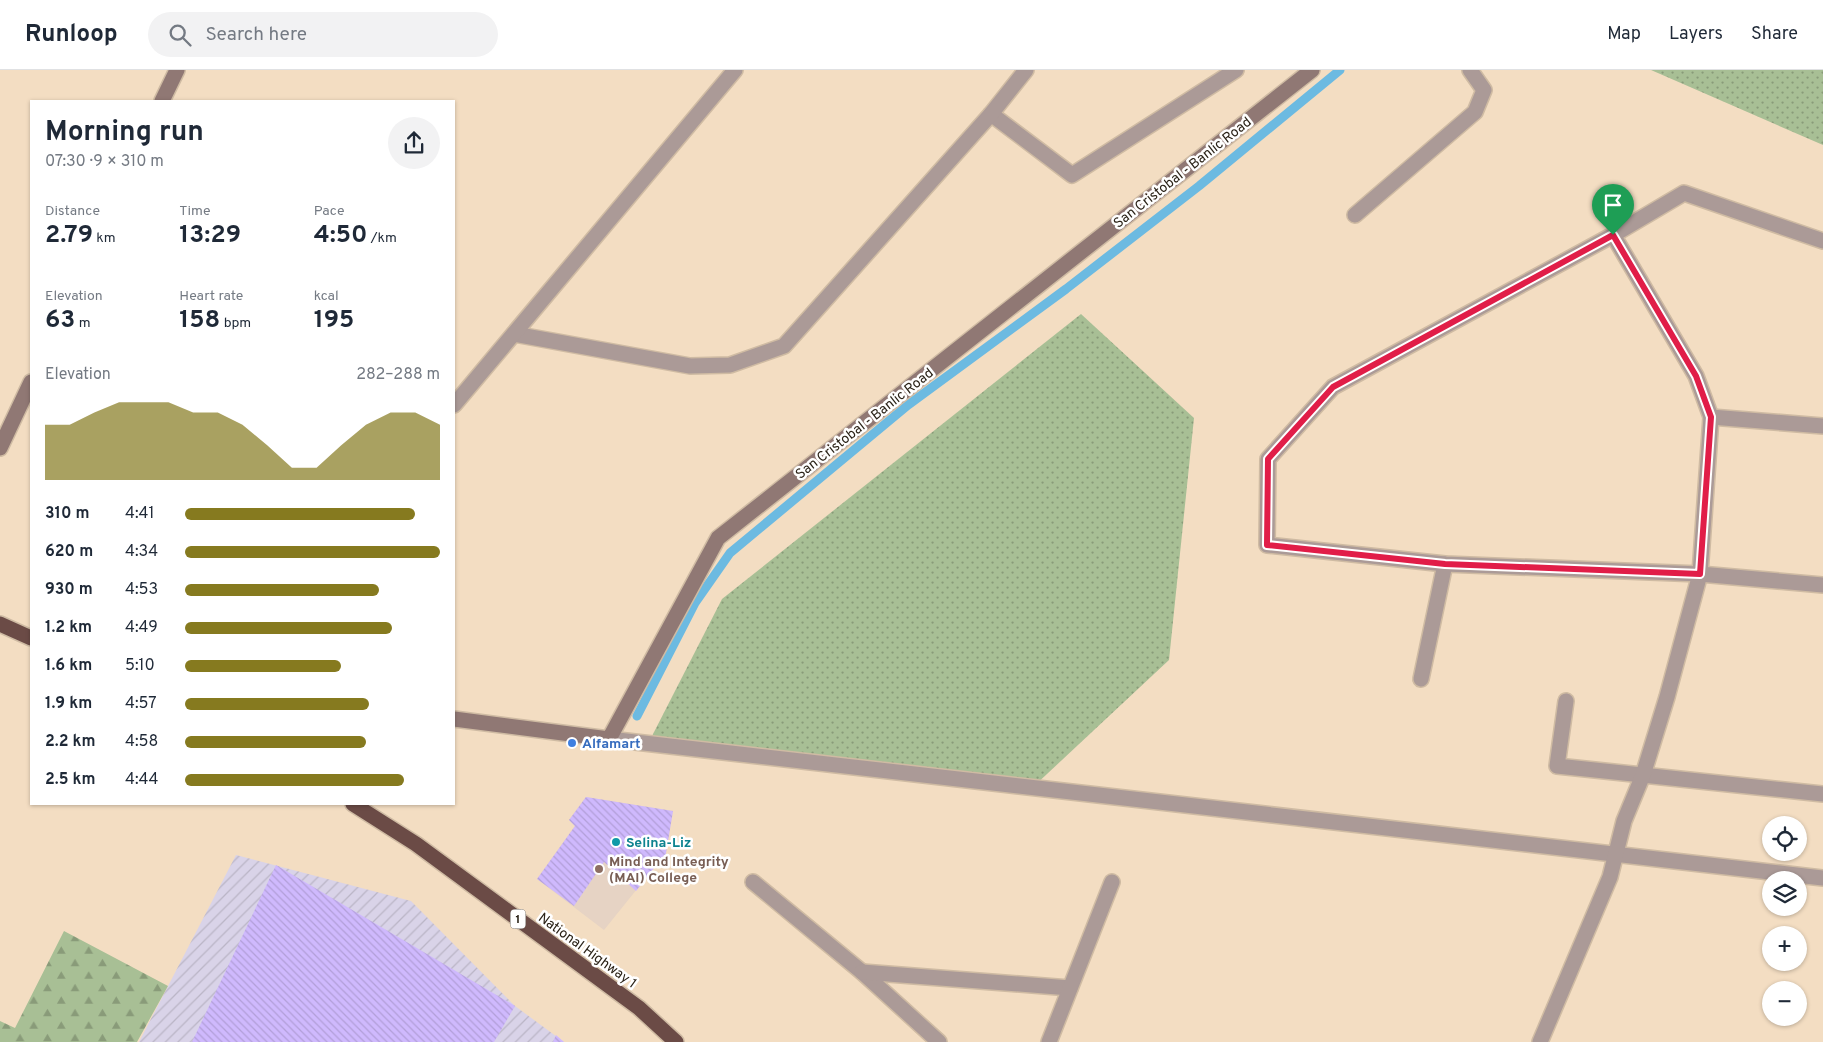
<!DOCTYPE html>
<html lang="en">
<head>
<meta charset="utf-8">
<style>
	body { margin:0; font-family:Overpass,sans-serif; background:#f2f2f3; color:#1f2937; height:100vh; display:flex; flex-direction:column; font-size:19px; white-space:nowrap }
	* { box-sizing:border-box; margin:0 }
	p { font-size:16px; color:#747a83 }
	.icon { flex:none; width:28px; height:28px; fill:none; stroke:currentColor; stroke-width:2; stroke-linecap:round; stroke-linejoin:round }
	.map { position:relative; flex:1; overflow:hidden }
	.panel { position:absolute; left:30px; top:30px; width:425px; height:705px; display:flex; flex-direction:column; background:#fff; border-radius:0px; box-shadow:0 1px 4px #0004 }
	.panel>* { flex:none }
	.buttons { position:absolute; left:1762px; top:746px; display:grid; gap:10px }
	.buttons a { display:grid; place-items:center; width:45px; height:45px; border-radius:50%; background:#fff; box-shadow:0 1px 4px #0004; font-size:25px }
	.pin { position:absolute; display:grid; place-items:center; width:42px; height:42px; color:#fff; margin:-51px -21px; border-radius:50% 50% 50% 0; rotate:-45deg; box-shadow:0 0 5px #0007 }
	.pin .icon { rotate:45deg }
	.round { display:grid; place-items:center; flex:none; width:52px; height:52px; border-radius:26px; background:#f2f2f3 }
	.head { display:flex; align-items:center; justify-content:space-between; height:85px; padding:0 15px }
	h1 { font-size:28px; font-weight:700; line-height:38px }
	.stats { display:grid; grid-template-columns:repeat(3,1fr); gap:8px; height:85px; padding:5px 15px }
	.stats div { display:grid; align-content:center }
	.stats b { font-size:25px; font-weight:700 }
	.stats small { font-size:14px; font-weight:400 }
	.stats p { font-size:14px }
	.chart { height:140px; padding:10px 15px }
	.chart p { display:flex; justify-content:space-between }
	.chart svg { width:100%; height:90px; margin-top:5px; fill:#867a1f; opacity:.7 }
	ul { padding:0 15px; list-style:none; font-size:16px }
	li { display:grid; grid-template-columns:80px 60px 1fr; align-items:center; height:38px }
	li i { height:12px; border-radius:6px; background:#867a1f }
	header { display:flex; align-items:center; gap:30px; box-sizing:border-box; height:70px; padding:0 25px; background:#fff; border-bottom:1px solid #e0e1e3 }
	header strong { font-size:24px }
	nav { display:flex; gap:28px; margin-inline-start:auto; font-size:18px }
	.search { width:350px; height:45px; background:#f2f2f3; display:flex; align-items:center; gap:12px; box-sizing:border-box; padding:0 18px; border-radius:28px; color:#747a83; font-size:19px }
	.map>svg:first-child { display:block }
	.industrial { fill:url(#industrial-furrows) }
	.education { fill:#e6d3c4 }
	.grass { fill:url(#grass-dots) }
	.forest { fill:url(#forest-firs) }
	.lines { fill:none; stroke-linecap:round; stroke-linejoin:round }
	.stream { stroke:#6cbae1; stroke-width:9 }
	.building { fill:url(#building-back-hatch) }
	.street-casing { stroke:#cfbba3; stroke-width:18 }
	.secondary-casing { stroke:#cfbba3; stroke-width:18 }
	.highway-casing { stroke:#cfbba3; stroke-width:18 }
	.street { stroke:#ab9a97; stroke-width:15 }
	.secondary { stroke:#907874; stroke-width:15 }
	.highway { stroke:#6b4b46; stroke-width:15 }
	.route-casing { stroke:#fff; stroke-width:10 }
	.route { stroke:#e11d48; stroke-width:6 }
	.shop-dot { fill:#3f7fe0; stroke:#fff; stroke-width:2 }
	.culture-dot { fill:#0f9aa8; stroke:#fff; stroke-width:2 }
	.education-dot { fill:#8d6e63; stroke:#fff; stroke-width:2 }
	.labels { text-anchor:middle; stroke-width:5; stroke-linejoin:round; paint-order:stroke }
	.shield { fill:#fff; stroke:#6a645d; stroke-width:1 }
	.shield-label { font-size:12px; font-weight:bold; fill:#2a2217 }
	.street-label { font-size:14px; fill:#2a2217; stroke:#fff }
	.shop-label { font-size:14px; font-weight:bold; fill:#366cbe; stroke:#fff; text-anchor:start }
	.culture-label { font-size:14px; font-weight:bold; fill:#0d838f; stroke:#fff; text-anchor:start }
	.education-label { font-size:14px; font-weight:bold; fill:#785e54; stroke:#fff; text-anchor:start }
</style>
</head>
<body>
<header>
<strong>Runloop</strong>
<div class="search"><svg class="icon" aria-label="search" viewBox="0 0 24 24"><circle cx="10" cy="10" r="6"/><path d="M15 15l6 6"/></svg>Search here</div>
<nav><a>Map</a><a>Layers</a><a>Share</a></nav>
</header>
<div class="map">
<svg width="1823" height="972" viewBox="0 0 1823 972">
	<defs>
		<pattern id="industrial-furrows" width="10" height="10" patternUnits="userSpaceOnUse" patternTransform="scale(1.25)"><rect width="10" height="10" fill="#d9d3e8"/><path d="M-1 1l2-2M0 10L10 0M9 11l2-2" fill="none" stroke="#bab5c6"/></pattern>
		<pattern id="grass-dots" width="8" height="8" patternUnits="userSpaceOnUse" patternTransform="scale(1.25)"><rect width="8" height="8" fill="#a8bf95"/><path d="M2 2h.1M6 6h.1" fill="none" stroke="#899b79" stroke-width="1.8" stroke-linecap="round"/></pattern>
		<pattern id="forest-firs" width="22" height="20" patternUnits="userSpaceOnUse" patternTransform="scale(1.25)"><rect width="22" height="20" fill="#a8bf95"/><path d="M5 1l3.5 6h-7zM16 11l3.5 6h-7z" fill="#899b79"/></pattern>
		<pattern id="building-back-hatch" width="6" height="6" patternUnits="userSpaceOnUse" patternTransform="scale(1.25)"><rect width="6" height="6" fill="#cfb9fd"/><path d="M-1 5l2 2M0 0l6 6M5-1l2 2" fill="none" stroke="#b29fd8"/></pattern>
	</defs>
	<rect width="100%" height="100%" fill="#f3ddc2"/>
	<polygon class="industrial" points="236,785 411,831 515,936 564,972 139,972"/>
	<polygon class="education" points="586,727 673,741 665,789 662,788 604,860 537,809 575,756 569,750"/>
	<g class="grass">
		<polygon points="1651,0 1823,0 1823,75"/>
		<polygon points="1081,244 1194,348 1169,590 1032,718 651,668 722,529"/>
	</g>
	<polygon class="forest" points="64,861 168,916 137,972 0,972 0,951 15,958"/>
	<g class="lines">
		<polyline class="stream" points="637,646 695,533 730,483 908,335 1066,219 1199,116 1340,0"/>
	</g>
	<g class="building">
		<polygon points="586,727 673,741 665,789 662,788 636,821 604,792 574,836 537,809 575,756 569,750"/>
		<polygon points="276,795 515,936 494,972 192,972"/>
		<polygon points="556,965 564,972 553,972"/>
	</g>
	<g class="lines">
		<defs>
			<g id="street">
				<polyline points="991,44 1072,105 1236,0"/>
				<polyline points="1355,145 1475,42 1484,20 1470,0"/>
				<polyline points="1823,171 1684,123 1613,165 1333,317 1268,389 1267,475 1445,494 1700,504 1823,515"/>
				<polyline points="514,264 690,296 730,295 784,276 991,44 1026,0"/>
				<polyline points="454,335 735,0"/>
				<polyline points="1711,347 1823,356"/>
				<polyline points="1421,609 1445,494"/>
				<polyline points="1566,631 1557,696 1823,724"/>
				<polyline points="609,669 1823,808"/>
				<polyline points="753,812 862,902 939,972"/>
				<polyline points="862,902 1070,918"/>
				<polyline points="1049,972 1112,812"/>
				<polyline points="1540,972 1610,807 1624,751 1643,705 1667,627 1700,504 1711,347 1696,306 1613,165"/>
			</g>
			<g id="secondary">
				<polyline points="162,31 177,0"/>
				<polyline points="0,378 31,312"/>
				<polyline points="454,649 609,669 718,468 1312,0"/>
			</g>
			<g id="highway">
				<polyline points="0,554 31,568"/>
				<polyline points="353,734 416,774 639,938 676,972"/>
			</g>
		</defs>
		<use href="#street" class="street-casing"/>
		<use href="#secondary" class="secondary-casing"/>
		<use href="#highway" class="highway-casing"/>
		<use href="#street" class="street"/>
		<use href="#secondary" class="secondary"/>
		<use href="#highway" class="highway"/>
	</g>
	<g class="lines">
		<defs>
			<polygon id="route" points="1613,165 1696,306 1711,347 1700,504 1445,494 1267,475 1268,389 1333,317"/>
		</defs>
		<use href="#route" class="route-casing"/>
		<use href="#route" class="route"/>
	</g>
	<circle class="shop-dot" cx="572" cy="673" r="5"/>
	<circle class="culture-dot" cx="616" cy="772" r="5"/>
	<circle class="education-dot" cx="599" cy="799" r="5"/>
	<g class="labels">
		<rect class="shield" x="510.5" y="839.5" width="15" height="19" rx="4"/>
		<g class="shield-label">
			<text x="518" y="853">1</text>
		</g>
		<g class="street-label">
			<text transform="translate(1182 102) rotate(-38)" y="5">San Cristobal - Banlic Road</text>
			<text transform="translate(864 353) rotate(-38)" y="5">San Cristobal - Banlic Road</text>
			<text transform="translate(588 880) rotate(36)" y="5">National Highway 1</text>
		</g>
		<g class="shop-label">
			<text x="582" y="678">Alfamart</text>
		</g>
		<g class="culture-label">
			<text x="626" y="777">Selina-Liz</text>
		</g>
		<g class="education-label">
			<text x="609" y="796">Mind and Integrity<tspan x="609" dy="16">(MAI) College</tspan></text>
		</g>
	</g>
</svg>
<div class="buttons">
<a><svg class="icon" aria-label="locate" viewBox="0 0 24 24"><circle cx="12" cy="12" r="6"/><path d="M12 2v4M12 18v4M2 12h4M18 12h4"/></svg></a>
<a><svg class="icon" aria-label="layers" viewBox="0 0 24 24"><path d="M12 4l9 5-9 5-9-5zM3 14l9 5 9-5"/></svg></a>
<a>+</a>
<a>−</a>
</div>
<div class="pin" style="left:1613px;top:165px;background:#1e9e55"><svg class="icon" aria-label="arrive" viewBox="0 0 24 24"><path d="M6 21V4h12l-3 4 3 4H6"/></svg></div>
<section class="panel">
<div class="head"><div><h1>Morning run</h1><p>07:30 · 9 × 310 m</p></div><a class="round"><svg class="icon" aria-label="share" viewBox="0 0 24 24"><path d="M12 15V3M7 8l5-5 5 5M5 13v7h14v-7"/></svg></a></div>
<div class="stats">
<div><p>Distance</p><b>2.79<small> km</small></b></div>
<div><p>Time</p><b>13:29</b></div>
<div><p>Pace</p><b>4:50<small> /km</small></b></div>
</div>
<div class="stats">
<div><p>Elevation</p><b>63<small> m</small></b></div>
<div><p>Heart rate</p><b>158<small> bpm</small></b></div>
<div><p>kcal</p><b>195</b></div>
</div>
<div class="chart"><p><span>Elevation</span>282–288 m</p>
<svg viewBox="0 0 160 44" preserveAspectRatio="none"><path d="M0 44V17L10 17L20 11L30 6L40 6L50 6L60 11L70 11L80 17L90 27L100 38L110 38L120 27L130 17L140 11L150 11L160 17V44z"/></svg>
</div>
<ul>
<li><b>310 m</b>4:41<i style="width:90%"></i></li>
<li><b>620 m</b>4:34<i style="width:100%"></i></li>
<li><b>930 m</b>4:53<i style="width:76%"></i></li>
<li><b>1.2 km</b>4:49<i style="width:81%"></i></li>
<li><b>1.6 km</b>5:10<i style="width:61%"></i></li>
<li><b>1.9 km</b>4:57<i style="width:72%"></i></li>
<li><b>2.2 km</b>4:58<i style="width:71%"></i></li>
<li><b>2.5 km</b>4:44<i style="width:86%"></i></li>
</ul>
</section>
</div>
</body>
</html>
